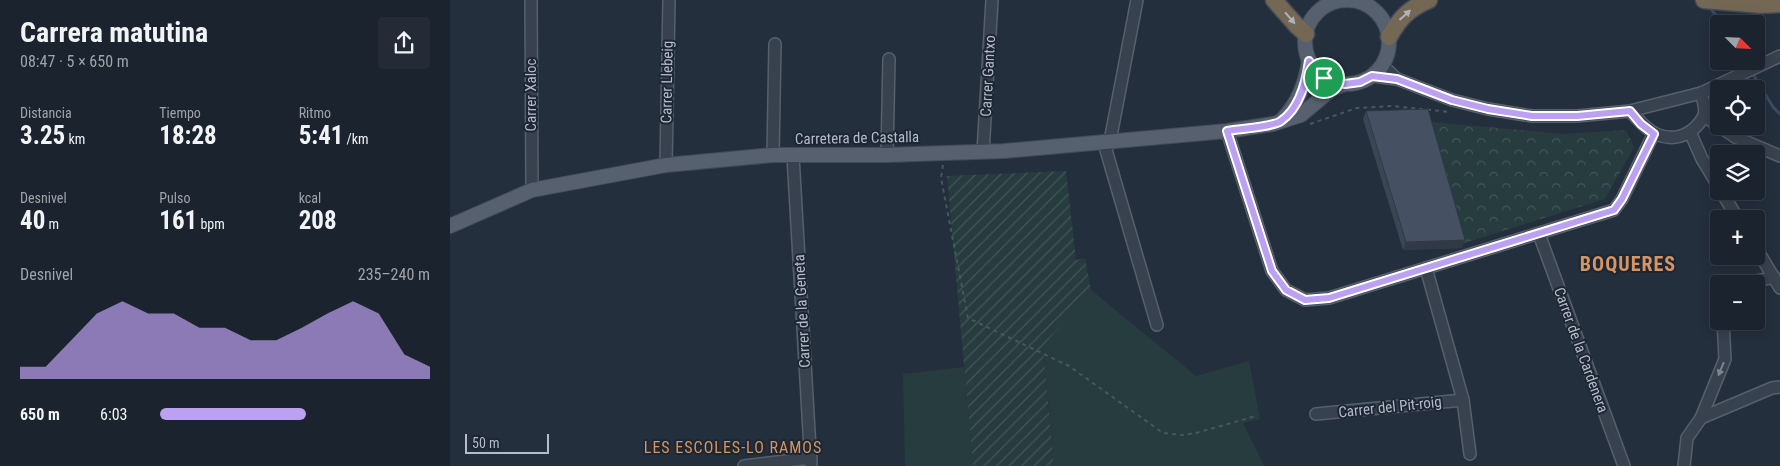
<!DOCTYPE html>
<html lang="es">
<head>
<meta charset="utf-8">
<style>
	body { margin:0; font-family:"Roboto Condensed",sans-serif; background:#242b36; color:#f1f3f6; height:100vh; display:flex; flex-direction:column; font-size:19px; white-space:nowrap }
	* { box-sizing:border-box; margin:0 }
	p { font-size:16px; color:#a0a4aa }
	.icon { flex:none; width:28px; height:28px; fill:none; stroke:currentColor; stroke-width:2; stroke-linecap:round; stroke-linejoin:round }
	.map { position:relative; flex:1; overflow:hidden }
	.details { display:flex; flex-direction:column; background:#1b232e; width:450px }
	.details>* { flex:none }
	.needle { width:32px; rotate:114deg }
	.tools { position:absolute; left:1260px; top:15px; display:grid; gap:10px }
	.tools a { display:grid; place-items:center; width:55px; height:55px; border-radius:5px; background:#1b232e; box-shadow:0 2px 12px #0003,0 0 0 1px #39404a; font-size:25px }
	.scale { position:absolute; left:15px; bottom:12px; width:84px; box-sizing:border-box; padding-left:5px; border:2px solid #b4bcc9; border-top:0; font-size:14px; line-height:18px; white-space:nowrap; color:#b4bcc9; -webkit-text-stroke:4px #1d2633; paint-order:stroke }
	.pin { position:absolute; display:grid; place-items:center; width:42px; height:42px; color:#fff; margin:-21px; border:2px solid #fff; border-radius:50%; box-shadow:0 1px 5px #0007 }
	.round { display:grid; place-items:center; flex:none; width:52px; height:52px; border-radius:5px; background:#242b36 }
	.head { display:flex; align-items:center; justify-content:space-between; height:85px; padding:0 20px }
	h1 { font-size:28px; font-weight:700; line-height:38px }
	.figures { display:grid; grid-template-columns:repeat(3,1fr); gap:8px; height:85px; padding:5px 20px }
	.figures div { display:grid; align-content:center }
	.figures b { font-size:25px; font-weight:700 }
	.figures small { font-size:14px; font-weight:400 }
	.figures p { font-size:14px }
	.chart { height:140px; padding:10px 20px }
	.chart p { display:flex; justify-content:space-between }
	.chart svg { width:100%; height:90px; margin-top:5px; fill:#bca0f2; opacity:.7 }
	ul { padding:0 20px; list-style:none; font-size:16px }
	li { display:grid; grid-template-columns:80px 60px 1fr; align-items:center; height:38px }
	li i { height:12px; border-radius:6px; background:#bca0f2 }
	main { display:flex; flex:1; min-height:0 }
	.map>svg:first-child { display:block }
	.grass { fill:#263c3f }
	.park { fill:url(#park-crowns) }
	.garden { fill:url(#garden-furrows) }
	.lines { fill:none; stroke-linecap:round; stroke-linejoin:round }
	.stream { stroke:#394c67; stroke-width:3 }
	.minor-casing { stroke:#565f6c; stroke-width:14 }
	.major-casing { stroke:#414a57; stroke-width:16 }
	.highway-casing { stroke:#434c59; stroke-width:19 }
	.path { stroke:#44595c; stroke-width:2; stroke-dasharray:4 4; stroke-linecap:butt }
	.minor { stroke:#38414e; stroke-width:11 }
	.major { stroke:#56606e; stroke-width:14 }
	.highway { stroke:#746855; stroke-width:16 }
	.wall { fill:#3b4654 }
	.shaded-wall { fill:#303945 }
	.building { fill:#455162; stroke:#303945 }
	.oneway { fill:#aeb4bd }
	.oneway2 { fill:#7c8592 }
	.route-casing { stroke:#fff; stroke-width:10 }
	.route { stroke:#bca0f2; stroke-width:6 }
	.labels { text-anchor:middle; stroke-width:4; stroke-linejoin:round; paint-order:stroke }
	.street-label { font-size:15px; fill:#b4bcc9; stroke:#1d2633 }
	.neighbourhood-label { font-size:16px; letter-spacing:1px; fill:#d59563; stroke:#1d2633 }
	.district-label { font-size:20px; font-weight:bold; letter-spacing:1px; fill:#d59563; stroke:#1d2633 }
</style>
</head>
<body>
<main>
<section class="details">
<div class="head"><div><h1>Carrera matutina</h1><p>08:47 · 5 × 650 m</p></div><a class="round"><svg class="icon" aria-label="share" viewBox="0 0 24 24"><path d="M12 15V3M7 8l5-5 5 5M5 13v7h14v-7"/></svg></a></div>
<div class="figures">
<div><p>Distancia</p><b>3.25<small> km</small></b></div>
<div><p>Tiempo</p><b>18:28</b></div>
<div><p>Ritmo</p><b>5:41<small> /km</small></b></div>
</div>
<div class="figures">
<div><p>Desnivel</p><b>40<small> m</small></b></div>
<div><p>Pulso</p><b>161<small> bpm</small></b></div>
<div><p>kcal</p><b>208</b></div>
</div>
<div class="chart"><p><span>Desnivel</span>235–240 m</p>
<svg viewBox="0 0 160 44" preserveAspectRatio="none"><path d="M0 44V38L10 38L20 25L30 12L40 6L50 12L60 12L70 19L80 19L90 25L100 25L110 19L120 12L130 6L140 12L150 32L160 38V44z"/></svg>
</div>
<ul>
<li><b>650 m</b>6:03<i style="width:54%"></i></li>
</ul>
</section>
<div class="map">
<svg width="1330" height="466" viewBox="0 0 1330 466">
	<defs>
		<pattern id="park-crowns" width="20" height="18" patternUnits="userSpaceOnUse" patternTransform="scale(1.25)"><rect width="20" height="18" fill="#263c3f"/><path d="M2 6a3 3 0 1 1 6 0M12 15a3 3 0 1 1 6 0" fill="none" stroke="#435659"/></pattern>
		<pattern id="garden-furrows" width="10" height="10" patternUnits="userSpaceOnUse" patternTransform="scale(1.25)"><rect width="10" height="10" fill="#263c3f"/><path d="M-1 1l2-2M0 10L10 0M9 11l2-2" fill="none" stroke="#435659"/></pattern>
	</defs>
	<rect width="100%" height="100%" fill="#242f3e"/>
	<g class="grass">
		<polygon points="641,290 746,376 799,361 810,419 793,423 814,466 604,466 593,345"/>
		<polygon points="514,367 523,466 455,466 453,374"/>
	</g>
	<polygon class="park" points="982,122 1114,134 1176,130 1184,147 1155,199 1014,243"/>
	<polygon class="garden" points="616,171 626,260 635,258 641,290 593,346 604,466 523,466 497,176"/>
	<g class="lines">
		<g class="stream">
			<polyline points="1259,6 1272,24"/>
			<polyline points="1295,61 1323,107 1330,114"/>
		</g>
		<defs>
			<g id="minor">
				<polyline points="81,0 82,190"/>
				<polyline points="687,0 660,141 656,150 707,325"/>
				<polyline points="932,65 947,79"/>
				<polyline points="922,76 947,79 1002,100 1038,109 1082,116 1127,116 1180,111 1251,93 1330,56"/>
				<path d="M1180,111C1188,119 1195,129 1206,134C1222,141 1239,137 1250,122C1251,120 1253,118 1254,116C1256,109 1253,99 1251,93"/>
				<polyline points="1254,116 1285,137 1330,156"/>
				<polyline points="777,131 822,271 836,290 855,300 879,298 1164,210 1172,199 1204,133"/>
				<polyline points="1240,132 1252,159 1269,187"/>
				<polyline points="533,152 542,0"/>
				<polyline points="323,155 325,44"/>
				<polyline points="437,155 439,59"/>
				<polyline points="343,156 361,466"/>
				<polyline points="216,165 219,0"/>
				<polyline points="1271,191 1288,219"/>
				<polyline points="1089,234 1174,466"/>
				<polyline points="1306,248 1330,288"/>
				<polyline points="976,268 1013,400 1020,454"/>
				<polyline points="1294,284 1324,277"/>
				<polyline points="866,414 1013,400"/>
				<polyline points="1251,418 1275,359 1273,321"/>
				<polyline points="294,466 361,458"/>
				<polyline points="1234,466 1237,438 1251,418 1322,388 1330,387"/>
			</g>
			<g id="major">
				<circle cx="897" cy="42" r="42"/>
				<path d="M831,121C848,103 855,85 859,61"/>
				<polyline points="0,226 82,190 216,165 323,155 437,155 554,151 777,131 823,124 851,115 882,89 895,84"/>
			</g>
			<g id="highway">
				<polyline points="824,0 847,26 856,34"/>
				<polyline points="1254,0 1311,5 1330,4"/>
				<path d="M939,37C950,18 958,9 979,0"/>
			</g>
		</defs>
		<use href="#minor" class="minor-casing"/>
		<use href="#major" class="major-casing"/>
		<use href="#highway" class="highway-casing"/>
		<g class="path">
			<polyline points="860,124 907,108 942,106 1000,112"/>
			<polyline points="493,165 491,178 518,318 619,366 713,433 732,435 746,433 806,416"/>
		</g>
		<use href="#minor" class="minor"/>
		<use href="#major" class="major"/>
		<use href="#highway" class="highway"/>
	</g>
	<polygon class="wall" points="916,111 1012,248 953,250 913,119"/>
	<polygon class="shaded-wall" points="1015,240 1012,248 953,250 956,242"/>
	<polygon class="building" points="978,109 1015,240 956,242 916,111"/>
	<defs><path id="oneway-solid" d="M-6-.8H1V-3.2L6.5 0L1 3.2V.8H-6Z" transform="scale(1.25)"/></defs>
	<g class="oneway">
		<use href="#oneway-solid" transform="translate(955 15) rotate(-42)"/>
		<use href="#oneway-solid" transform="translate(840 18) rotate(49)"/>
	</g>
	<use class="oneway2" href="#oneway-solid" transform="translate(1271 369) rotate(112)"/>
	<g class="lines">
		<defs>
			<path id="route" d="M859,61L866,70L874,78L884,82L895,84L910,82L922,76L947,79L1002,100L1038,109L1082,116H1127L1180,111L1191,124L1204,134L1172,199L1164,210L879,298L855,300L836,290L822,271L777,131C788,129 823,127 831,121C850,108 856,82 859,61Z"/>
		</defs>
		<use href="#route" class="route-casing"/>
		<use href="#route" class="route"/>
	</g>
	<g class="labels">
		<g class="street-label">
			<text transform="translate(538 76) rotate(-87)" y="5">Carrer Gantxo</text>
			<text transform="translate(217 82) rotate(-89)" y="5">Carrer Llebeig</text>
			<text transform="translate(81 95) rotate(-90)" y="5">Carrer Xaloc</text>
			<text transform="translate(407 138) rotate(-1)" y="5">Carretera de Castalla</text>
			<text transform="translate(352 311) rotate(-93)" y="5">Carrer de la Geneta</text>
			<text transform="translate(1131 350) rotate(70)" y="5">Carrer de la Cardenera</text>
			<text transform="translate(940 407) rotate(-6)" y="5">Carrer del Pit-roig</text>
		</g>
		<g class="neighbourhood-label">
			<text x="283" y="453">LES ESCOLES-LO RAMOS</text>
		</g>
		<g class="district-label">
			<text x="1178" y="271">BOQUERES</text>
		</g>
	</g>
</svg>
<div class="tools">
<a><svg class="needle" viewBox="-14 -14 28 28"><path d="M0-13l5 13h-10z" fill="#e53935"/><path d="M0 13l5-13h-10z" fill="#a0a4aa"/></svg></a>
<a><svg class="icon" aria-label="locate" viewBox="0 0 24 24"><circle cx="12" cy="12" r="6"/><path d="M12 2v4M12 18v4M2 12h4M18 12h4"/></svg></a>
<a><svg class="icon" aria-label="layers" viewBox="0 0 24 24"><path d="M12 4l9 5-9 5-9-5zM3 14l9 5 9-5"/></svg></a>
<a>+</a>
<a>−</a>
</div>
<div class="scale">50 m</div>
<div class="pin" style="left:874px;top:78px;background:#1e9e55"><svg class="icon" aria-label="arrive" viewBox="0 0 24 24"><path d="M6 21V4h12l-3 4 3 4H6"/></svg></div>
</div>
</main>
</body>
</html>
